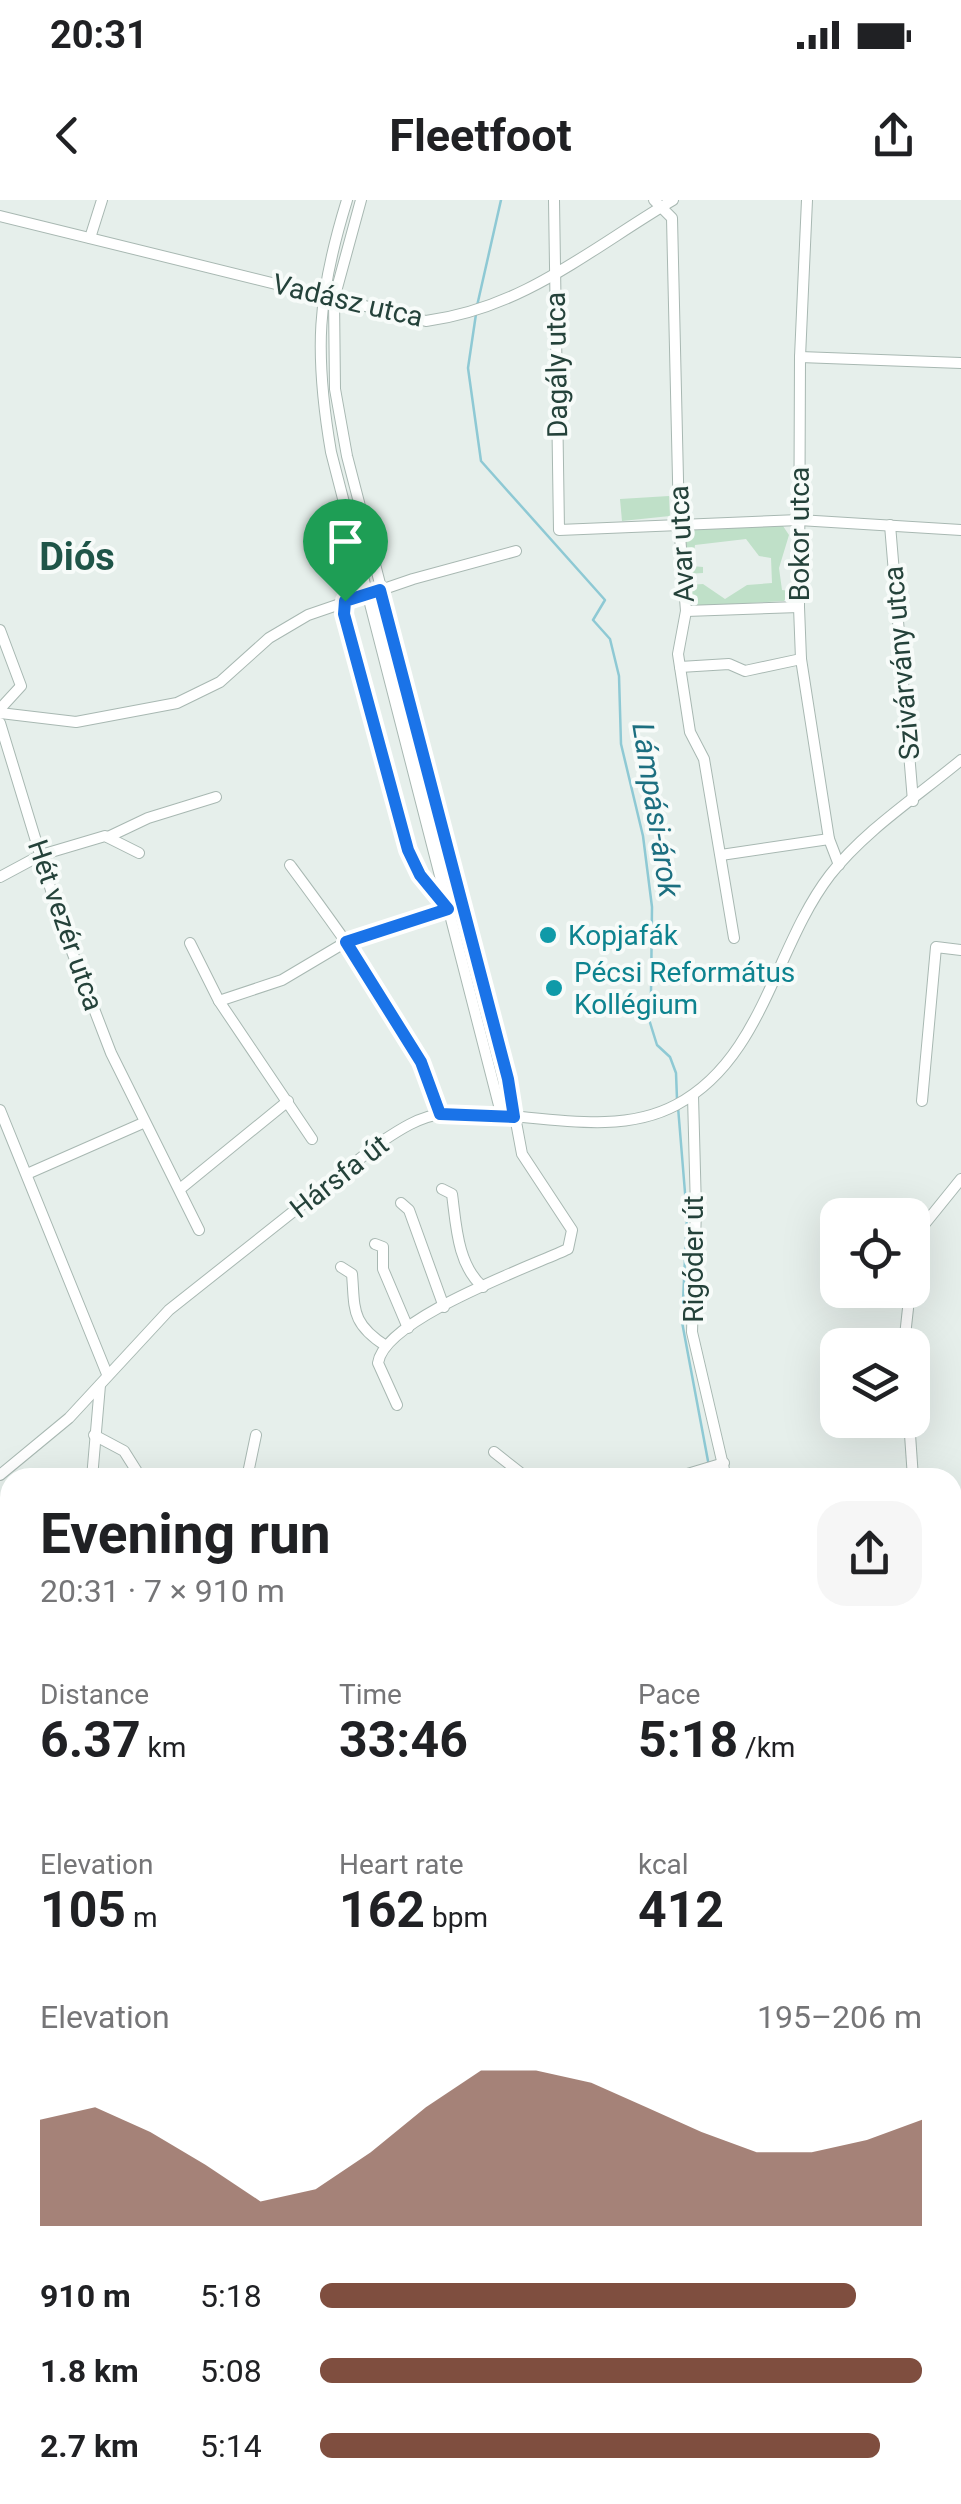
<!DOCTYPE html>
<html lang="en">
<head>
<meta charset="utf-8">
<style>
	body { margin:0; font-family:Roboto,sans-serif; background:#f6f6f6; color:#202124; height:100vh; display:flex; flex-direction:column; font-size:38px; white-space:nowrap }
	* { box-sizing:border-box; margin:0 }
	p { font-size:32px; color:#757577 }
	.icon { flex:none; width:55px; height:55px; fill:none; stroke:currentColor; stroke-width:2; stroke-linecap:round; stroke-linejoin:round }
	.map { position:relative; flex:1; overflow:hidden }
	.side { position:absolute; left:0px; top:1268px; width:962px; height:1038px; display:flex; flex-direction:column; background:#fff; border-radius:30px 30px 0 0; box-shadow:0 10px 40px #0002 }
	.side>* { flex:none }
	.fabs { position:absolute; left:820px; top:998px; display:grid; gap:20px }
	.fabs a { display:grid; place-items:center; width:110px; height:110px; border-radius:20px; background:#fff; box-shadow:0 10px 40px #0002; font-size:50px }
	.pin { position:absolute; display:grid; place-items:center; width:85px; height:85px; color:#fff; margin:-102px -42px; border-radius:50% 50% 50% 0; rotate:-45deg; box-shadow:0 0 10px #0007 }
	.pin .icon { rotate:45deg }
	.round { display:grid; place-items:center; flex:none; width:105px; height:105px; border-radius:30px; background:#f6f6f6 }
	.headline { display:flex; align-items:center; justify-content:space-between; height:170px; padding:0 40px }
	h1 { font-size:55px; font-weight:700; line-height:75px }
	.stats { display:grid; grid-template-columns:repeat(3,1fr); gap:15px; height:170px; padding:10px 40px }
	.stats div { display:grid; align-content:center }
	.stats b { font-size:50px; font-weight:700 }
	.stats small { font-size:28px; font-weight:400 }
	.stats p { font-size:28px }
	.chart { height:280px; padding:20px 40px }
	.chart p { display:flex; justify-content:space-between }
	.chart svg { width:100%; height:180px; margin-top:10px; fill:#7f4e3f; opacity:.7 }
	ul { padding:0 40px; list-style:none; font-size:32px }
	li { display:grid; grid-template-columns:160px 120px 1fr; align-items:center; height:75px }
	li i { height:25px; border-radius:12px; background:#7f4e3f }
	.status { display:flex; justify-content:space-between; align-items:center; height:70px; padding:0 50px; background:#fff; direction:ltr }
	.status svg { height:28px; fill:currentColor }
	header { display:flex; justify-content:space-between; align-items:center; height:130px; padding:0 40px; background:#fff; font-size:45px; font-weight:700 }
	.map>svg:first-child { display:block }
	.green { fill:#bfe0c8 }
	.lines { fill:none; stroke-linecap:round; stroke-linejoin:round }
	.stream { stroke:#8ec9d4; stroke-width:2.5 }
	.minor-casing { stroke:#a8b8b2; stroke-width:12 }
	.minor { stroke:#fff; stroke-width:10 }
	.route-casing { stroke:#fff; stroke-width:20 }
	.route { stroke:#1a73e8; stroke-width:12 }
	.culture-dot { fill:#0f9aa8; stroke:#f7fbf9; stroke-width:4 }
	.labels { text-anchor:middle; stroke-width:8; stroke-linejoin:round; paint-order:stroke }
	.street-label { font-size:28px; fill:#24423a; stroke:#f7fbf9 }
	.culture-label { font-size:28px; fill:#0d838f; stroke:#f7fbf9; text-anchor:start }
	.water-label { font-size:30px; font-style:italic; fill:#1c6f80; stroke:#f7fbf9 }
	.district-label { font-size:38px; font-weight:bold; fill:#1f5548; stroke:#f7fbf9 }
</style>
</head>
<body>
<div class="status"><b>20:31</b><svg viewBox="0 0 49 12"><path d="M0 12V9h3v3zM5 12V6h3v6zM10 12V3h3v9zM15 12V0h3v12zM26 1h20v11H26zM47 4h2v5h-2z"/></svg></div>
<header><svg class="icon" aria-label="back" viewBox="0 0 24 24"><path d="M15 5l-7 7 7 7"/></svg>Fleetfoot<svg class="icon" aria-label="share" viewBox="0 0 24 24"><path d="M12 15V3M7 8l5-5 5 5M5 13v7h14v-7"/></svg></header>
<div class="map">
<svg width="961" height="2304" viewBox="0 0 961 2304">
	<rect width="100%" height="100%" fill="#e6efeb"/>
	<g class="green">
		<polygon points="669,296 670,316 622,321 620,299"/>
		<polygon points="783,326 789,335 779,368 782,390 791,391 784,401 697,406 690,398 688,385 703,384 725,399 747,385 772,383 771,358 759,356 746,339 695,345 692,366 703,367 703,373 686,374 683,334 688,329"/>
		<polygon points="953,1660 961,1663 961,2304 531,2304 541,2295 952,2295"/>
		<polygon points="9,2260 10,2295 89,2295 94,2303 107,2295 250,2295 255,2304 0,2304 0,2278"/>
		<polygon points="379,2295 501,2295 510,2304 383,2304"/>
	</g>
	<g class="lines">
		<g class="stream">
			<polyline points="477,106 501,0"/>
			<polyline points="476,114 468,168 481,261 605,400 593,420 610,439 619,476 621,544 643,636 652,707 651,794 647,813 657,845 670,857 676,873 677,899"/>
			<polyline points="678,907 687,1017 682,1122 708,1261"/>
			<polyline points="952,1773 961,1800"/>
		</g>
		<defs>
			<g id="minor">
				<path d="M347,0C317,97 314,152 331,252L502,917"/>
				<path d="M361,0L334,99L335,189L347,256L508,879L522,954L572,1030L568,1049C529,1067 384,1119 378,1163L397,1205"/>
				<polyline points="554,0 559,330 799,320 961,330"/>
				<polyline points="654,0 672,18 679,323 686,411 678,454 690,532 704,559 734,738"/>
				<polyline points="807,0 800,157 799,407 801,459 829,639 839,665"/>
				<path d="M0,16L426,121C524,108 590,49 673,0"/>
				<polyline points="90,38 102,0"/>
				<polyline points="800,157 961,163"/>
				<polyline points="890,325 913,601"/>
				<polyline points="345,401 351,449 408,650 420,675 443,699"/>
				<polyline points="686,411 799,407"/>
				<polyline points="0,430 21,486 0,509"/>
				<polyline points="680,467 729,464 745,471 801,459"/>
				<polyline points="0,513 76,522 177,503 220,482 269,438 308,415 413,379 516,351"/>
				<polyline points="0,523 61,723 111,853 199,1030"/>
				<polyline points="108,637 148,618 216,597"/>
				<polyline points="721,655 829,639"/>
				<path d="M290,665C348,743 407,822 440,914"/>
				<polyline points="0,677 41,655 105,636 139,653"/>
				<polyline points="190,743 219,801 312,939"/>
				<polyline points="219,801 282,780 346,742 448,709"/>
				<polyline points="693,896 696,1010 692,1132 726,1278"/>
				<polyline points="922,901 936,747 961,750"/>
				<polyline points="0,910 107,1174"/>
				<polyline points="27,974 143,923"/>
				<polyline points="180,989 288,901"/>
				<path d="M442,989L452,994C456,1023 457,1065 483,1087"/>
				<polyline points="401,1003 409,1010 444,1107"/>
				<polyline points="375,1044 383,1047 383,1069 408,1128"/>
				<path d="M341,1067L352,1074C355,1108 350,1123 386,1146"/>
				<polyline points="912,1073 923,1026 961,979"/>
				<polyline points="904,1145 910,1090"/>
				<polyline points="909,1220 913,1278"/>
				<polyline points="94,1235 124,1251 141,1278"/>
				<polyline points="494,1252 527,1278"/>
				<path d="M0,1275L69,1218L169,1110L381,942C399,930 420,916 442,914C516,907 607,942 676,905C763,859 774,748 830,675C865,630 918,596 961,560"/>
				<polyline points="92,1278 100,1185"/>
				<polyline points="247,1278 256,1235"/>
				<polyline points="674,1278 724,1263"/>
				<polyline points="0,1423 10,1419"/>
				<polyline points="952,1530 961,1551"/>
				<polyline points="0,1732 10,1762"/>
				<polyline points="0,2017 10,2009"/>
				<polyline points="0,2249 10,2243"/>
				<polyline points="92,2295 93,2296"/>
				<polyline points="255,2295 260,2304"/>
				<polyline points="651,2295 659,2304"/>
				<polyline points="335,2304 352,2295"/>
			</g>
		</defs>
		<use href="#minor" class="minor-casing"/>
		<use href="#minor" class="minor"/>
	</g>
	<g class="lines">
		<defs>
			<polygon id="route" points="380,390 508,879 514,917 440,914 421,862 346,742 448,709 420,675 408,650 344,414 345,401"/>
		</defs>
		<use href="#route" class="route-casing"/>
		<use href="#route" class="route"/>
	</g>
	<g class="culture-dot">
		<circle cx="548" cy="735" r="10"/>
		<circle cx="554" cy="788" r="10"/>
	</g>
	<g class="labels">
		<g class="street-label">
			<text transform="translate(348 100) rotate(13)" y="10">Vadász utca</text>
			<text transform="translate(556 165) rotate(-91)" y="10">Dagály utca</text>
			<text transform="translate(799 334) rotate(-90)" y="10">Bokor utca</text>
			<text transform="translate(681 344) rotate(-93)" y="10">Avar utca</text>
			<text transform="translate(901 463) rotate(-95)" y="10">Szivárvány utca</text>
			<text transform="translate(66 725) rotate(71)" y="10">Hét vezér utca</text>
			<text transform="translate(339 976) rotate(-38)" y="10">Hársfa út</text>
			<text transform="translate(693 1059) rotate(-90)" y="10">Rigóder út</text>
		</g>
		<g class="culture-label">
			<text x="568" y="745">Kopjafák</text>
			<text x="574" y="782">Pécsi Református<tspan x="574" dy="32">Kollégium</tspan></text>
		</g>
		<g class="water-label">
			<text transform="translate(656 610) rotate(81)" y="10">Lámpási-árok</text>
		</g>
		<g class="district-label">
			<text x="77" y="370">Diós</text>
		</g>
	</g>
</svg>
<div class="fabs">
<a><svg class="icon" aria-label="locate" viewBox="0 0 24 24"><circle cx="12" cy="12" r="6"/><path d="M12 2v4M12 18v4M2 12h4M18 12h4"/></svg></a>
<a><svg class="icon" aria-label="layers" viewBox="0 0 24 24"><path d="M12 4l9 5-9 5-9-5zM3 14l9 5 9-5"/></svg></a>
</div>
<div class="pin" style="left:345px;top:401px;background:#1e9e55"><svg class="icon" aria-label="arrive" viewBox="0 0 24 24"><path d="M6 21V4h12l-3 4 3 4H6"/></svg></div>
<section class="side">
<div class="headline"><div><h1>Evening run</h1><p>20:31 · 7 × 910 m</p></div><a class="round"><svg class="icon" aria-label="share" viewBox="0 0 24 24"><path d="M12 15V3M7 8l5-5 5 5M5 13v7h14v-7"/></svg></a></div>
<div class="stats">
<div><p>Distance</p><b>6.37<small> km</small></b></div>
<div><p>Time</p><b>33:46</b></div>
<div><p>Pace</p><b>5:18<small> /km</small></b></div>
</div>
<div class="stats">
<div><p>Elevation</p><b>105<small> m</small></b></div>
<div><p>Heart rate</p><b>162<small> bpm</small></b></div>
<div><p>kcal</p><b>412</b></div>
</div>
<div class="chart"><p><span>Elevation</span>195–206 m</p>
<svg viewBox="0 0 160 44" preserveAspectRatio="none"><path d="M0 44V18L10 15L20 21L30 29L40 38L50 35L60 26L70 15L80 6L90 6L100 9L110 15L120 21L130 26L140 26L150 23L160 18V44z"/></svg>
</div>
<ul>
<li><b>910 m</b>5:18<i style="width:89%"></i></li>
<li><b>1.8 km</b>5:08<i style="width:100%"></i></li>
<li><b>2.7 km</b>5:14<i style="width:93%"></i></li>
</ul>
</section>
</div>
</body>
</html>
